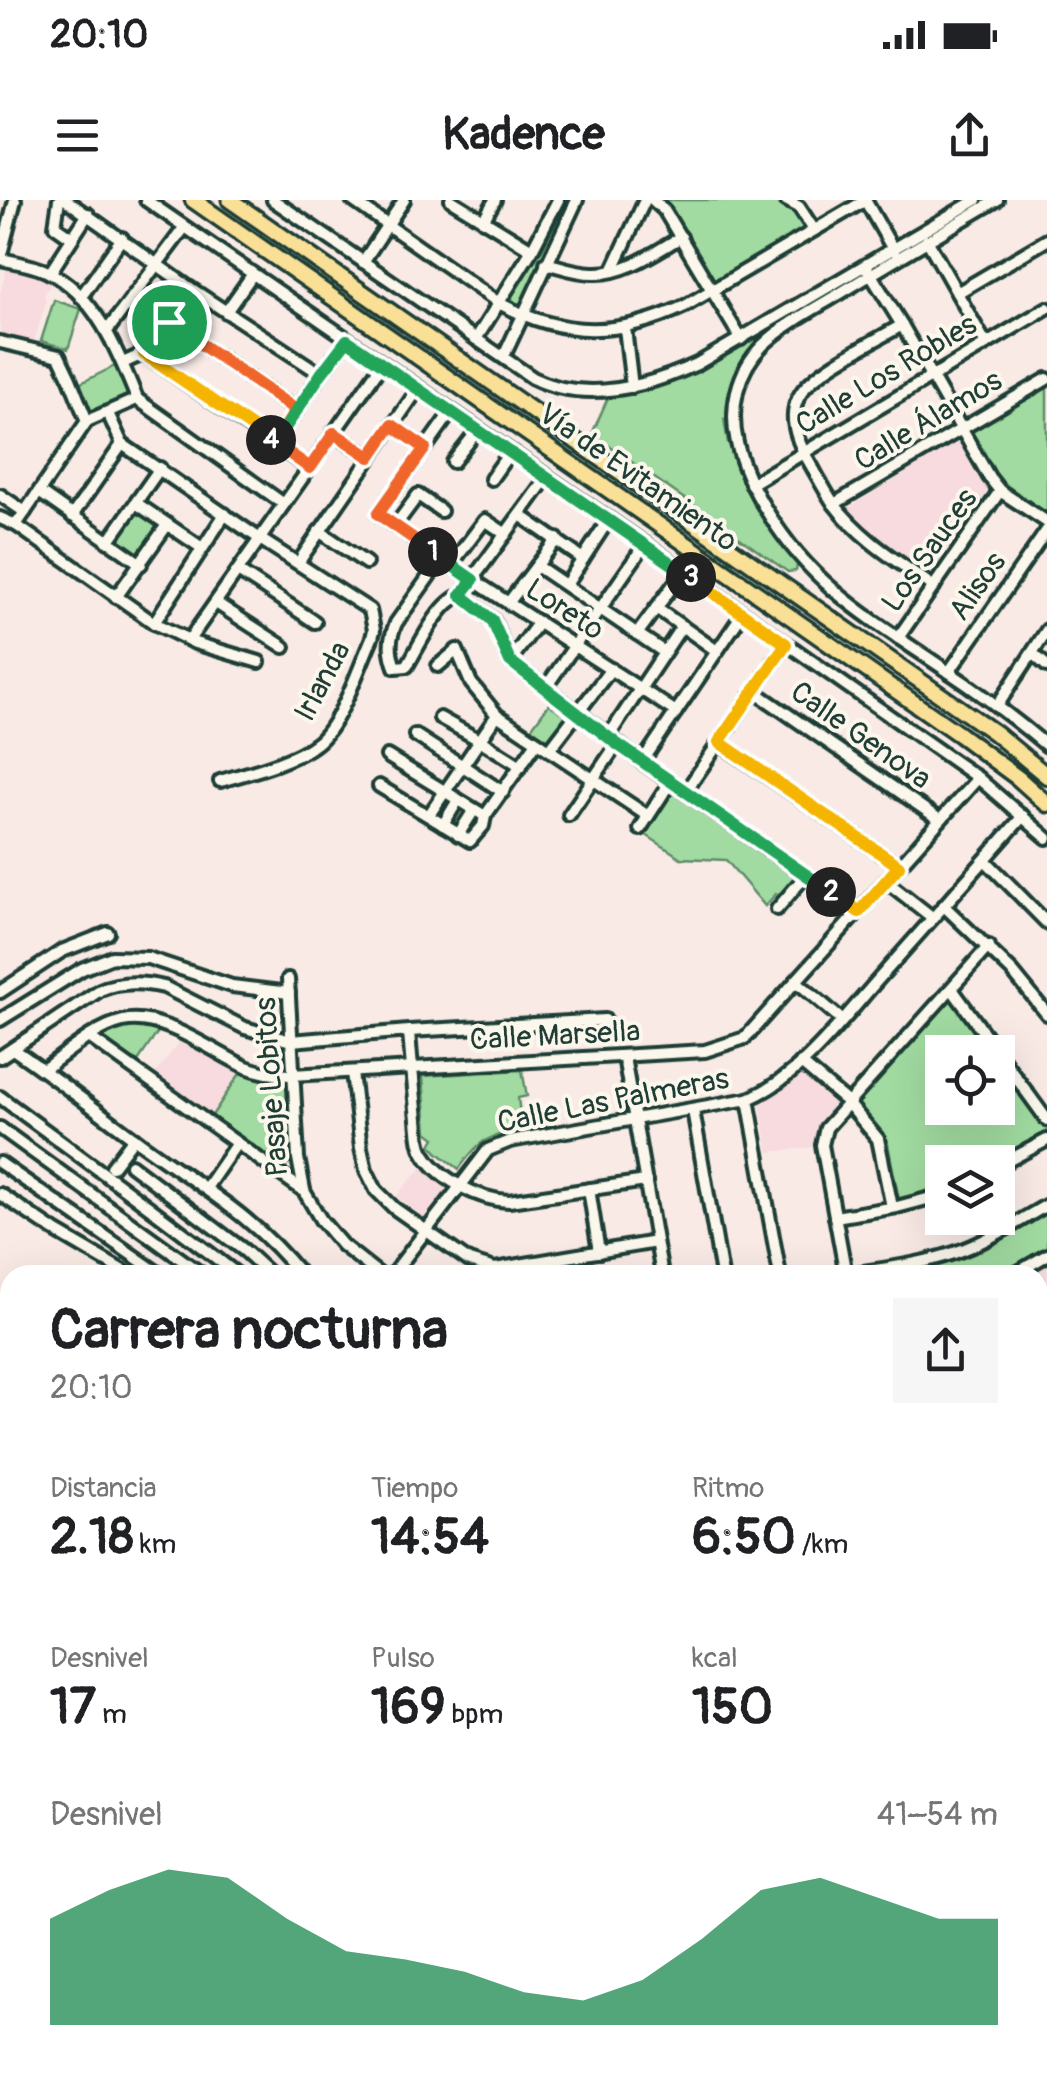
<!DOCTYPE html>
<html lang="es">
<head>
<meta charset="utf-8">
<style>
	body { margin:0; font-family:Pangolin,sans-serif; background:#f6f6f6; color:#202124; height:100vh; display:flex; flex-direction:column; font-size:38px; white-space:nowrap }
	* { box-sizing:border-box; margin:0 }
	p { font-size:32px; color:#757577 }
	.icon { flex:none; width:55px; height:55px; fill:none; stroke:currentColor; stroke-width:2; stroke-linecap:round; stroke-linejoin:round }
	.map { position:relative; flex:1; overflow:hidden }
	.side { position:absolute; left:0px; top:1065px; width:1048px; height:810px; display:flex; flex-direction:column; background:#fff; border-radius:30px 30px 0 0; box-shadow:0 10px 40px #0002 }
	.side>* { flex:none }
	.tools { position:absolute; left:925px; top:835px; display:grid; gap:20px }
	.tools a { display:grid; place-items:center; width:90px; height:90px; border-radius:0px; background:#fff; box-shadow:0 10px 40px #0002; font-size:50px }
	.pin { position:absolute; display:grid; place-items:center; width:85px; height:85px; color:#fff; margin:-42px; border:5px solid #fff; border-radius:50%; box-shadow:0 2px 10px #0007 }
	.km { position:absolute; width:50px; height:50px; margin:-25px; border-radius:50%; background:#222; color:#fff; font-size:28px; line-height:50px; text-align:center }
	.round { display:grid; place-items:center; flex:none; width:105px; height:105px; border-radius:0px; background:#f6f6f6 }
	.headline { display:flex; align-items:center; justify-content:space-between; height:170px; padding:0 50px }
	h1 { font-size:55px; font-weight:700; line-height:75px }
	.figures { display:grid; grid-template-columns:repeat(3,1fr); gap:15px; height:170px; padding:10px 50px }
	.figures div { display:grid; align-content:center }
	.figures b { font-size:50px; font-weight:700 }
	.figures small { font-size:28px; font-weight:400 }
	.figures p { font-size:28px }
	.chart { height:280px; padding:20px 50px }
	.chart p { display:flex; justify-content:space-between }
	.chart svg { width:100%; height:180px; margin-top:10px; fill:#0b8043; opacity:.7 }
	.status { display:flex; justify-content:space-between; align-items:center; height:70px; padding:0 50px; background:#fff; direction:ltr }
	.status svg { height:28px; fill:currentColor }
	header { display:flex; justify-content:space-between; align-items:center; height:130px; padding:0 50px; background:#fff; font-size:45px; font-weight:700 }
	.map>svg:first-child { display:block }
	.built { fill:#f7dbde }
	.green { fill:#a1dba1; stroke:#608c6a; stroke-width:2.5 }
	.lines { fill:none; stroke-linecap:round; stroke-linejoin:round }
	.minor-casing { stroke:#1f3d34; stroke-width:18 }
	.major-casing { stroke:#1f3d34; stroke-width:20 }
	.highway-casing { stroke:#1f3d34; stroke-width:21 }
	.minor { stroke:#fbf7ec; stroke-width:10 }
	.major { stroke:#f9e096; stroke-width:12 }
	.highway { stroke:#f9e096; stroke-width:14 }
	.split-1-casing { stroke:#fff; stroke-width:20 }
	.split-2-casing { stroke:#fff; stroke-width:20 }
	.split-3-casing { stroke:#fff; stroke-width:20 }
	.split-4-casing { stroke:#fff; stroke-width:20 }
	.split-5-casing { stroke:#fff; stroke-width:20 }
	.split-1 { stroke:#f0652b; stroke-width:12 }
	.split-2 { stroke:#22a559; stroke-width:12 }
	.split-3 { stroke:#f5b400; stroke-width:12 }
	.split-4 { stroke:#22a559; stroke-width:12 }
	.split-5 { stroke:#f5b400; stroke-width:12 }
	.labels { text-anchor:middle; stroke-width:8; stroke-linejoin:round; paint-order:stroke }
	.street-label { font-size:30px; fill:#1f3d34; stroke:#fbf7ec }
</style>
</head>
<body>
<div class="status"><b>20:10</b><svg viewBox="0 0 49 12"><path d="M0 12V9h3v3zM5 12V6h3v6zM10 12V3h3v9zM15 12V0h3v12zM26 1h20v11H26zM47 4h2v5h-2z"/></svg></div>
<header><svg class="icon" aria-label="menu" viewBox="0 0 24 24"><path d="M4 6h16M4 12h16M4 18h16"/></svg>Kadence<svg class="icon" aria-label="share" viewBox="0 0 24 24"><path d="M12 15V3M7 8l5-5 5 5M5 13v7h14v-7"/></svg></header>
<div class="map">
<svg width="1047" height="1875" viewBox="0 0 1047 1875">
	<rect width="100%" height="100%" fill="#f9eae6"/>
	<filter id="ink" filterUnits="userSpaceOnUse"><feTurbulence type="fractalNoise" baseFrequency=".01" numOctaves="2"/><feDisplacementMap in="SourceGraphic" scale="20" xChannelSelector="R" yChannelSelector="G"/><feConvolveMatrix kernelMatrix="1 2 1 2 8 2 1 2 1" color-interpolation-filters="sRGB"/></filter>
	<g filter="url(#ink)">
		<g class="built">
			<polygon points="8,64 30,70 52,79 49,88 46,90 44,98 46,102 33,145 0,137 0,93"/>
			<polygon points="960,240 989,289 933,375 890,350 848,308"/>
			<polygon points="181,840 242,871 213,914 155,874"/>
			<polygon points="802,874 836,904 817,930 814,947 769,952 759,901 773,895"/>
			<polygon points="426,963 453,985 425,1019 396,996"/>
			<polygon points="1047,1057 1047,1202 1038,1186 1038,1075 1017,1075"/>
			<polygon points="1038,1320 1047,1336 1047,1875 730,1875 739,1865 1038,1865"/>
		</g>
		<g class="green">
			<polygon points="565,0 574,0 523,104 514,104 511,95 543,48"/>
			<polygon points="661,0 778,0 801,11 810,26 714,82"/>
			<polygon points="861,73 863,74 752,151 730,220 724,219 728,243 734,247 798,359 796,371 788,372 592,234 610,193 652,187 681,177 765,131"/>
			<polygon points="54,100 81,109 68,149 41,141"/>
			<polygon points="119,164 128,186 127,197 90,214 87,212 77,185"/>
			<polygon points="1047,185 1047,315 997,278 969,231"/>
			<polygon points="136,305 164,324 140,357 114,338"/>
			<polygon points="549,504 566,516 546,543 530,530"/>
			<polygon points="671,588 801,675 787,692 776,694 765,706 726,660 681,658 643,633"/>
			<polygon points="948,797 995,852 942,852 942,908 998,908 998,856 1047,928 1047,934 995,962 942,962 942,990 899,1000 887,939 854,902"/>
			<polygon points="132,824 160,829 136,864 100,839 112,829"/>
			<polygon points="243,869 288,878 292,958 288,965 277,965 211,917"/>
			<path d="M522,870L527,896L518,898L522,930C486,937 480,939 459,969L437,952L431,945L435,938L427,932L423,876Z"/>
			<polygon points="1047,1009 1047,1049 1003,1075 862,1075 954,1058 981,1048"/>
		</g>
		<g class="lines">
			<defs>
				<g id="minor">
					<polyline points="59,0 55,26 72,38"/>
					<polyline points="66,0 190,88 321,174"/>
					<polyline points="146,0 645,344 978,578 1047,638"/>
					<path d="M273,0L533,178C586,204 647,187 697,164L976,0"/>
					<path d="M352,0L499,103C564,138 619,137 685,106L866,0"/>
					<polyline points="451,0 532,50"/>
					<polyline points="653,0 664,10 741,139"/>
					<polyline points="786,0 799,7 814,30"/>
					<polyline points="865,0 894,51"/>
					<path d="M997,0C944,31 891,62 839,94C814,109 785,124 763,145C737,171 729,208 737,243C743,269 754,291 768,313C814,388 873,420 943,468C979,492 1014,518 1047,546"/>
					<polyline points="483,21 495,0"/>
					<polyline points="927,40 986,144"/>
					<polyline points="0,58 15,0"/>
					<path d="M0,59C16,62 32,65 46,71C95,92 119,154 137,199"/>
					<polyline points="363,62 404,0"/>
					<path d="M546,63C561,67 577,73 593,73C624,75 655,52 681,37"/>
					<polyline points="868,70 902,125 989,277 1000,291 1047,322"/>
					<polyline points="612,71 645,0"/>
					<polyline points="50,73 88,14"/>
					<polyline points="957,93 1047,40"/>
					<polyline points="81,97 122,38"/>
					<polyline points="226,112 252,75"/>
					<polyline points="169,122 296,210"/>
					<path d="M902,125C877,140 816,169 801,193C787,214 796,238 807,258C816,273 824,290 834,304C860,339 899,362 934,387"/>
					<polyline points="625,128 632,187"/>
					<polyline points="107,131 184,28"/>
					<polyline points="476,139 532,50 558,0"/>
					<polyline points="0,142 59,156 70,179 87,221"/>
					<polyline points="144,154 309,268"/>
					<polyline points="504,156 577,0"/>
					<polyline points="123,163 147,152 190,88"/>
					<polyline points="137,199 284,304"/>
					<polyline points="451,212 378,314 473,380 676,512"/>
					<path d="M108,213L122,244L260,339L370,410L374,430L372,438C359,467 341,524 317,543C295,561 248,573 220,581"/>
					<polyline points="87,221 137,199"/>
					<polyline points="392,225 425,248"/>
					<polyline points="333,233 370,257"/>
					<polyline points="275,243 321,174 347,140"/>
					<polyline points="453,262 478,230"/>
					<polyline points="491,279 510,252"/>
					<polyline points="751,284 1047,108"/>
					<polyline points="39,292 141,364"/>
					<polyline points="0,295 25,312"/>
					<polyline points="136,303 202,348"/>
					<polyline points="834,304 1047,179"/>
					<polyline points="520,315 583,359"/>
					<polyline points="72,316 122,244"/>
					<polyline points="0,318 16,325 154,423 195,443 259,462"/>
					<polyline points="16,325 87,221"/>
					<polyline points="395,326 418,295 441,311"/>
					<polyline points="319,331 366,363"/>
					<polyline points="108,342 160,268"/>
					<path d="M442,358L396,423C389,439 389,451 395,467L407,466C419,446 439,402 461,395L547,277"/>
					<polyline points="298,363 418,189"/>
					<polyline points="451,365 485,320 506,334"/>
					<polyline points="537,366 664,452"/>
					<polyline points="238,371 315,422"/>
					<polyline points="566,385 609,319"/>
					<polyline points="461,395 493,420 510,461 642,562 859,712"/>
					<polyline points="116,397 167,325"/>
					<polyline points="509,402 557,339"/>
					<polyline points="216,403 284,447"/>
					<polyline points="656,408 717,451"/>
					<polyline points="154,423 225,314"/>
					<polyline points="637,434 683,372"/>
					<polyline points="898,438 1000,291"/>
					<polyline points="189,440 382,164"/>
					<polyline points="1032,453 1047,466"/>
					<polyline points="510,461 539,422"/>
					<polyline points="438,466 457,450 471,483 497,515 648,616"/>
					<polyline points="949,472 1047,330"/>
					<polyline points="546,487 645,344"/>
					<polyline points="754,491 940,620"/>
					<polyline points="997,506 1047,430"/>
					<polyline points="440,518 481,541 521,566"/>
					<polyline points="415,535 503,592"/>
					<polyline points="608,537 682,426"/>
					<polyline points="719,543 899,666"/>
					<polyline points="550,549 611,469"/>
					<polyline points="387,556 485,616"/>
					<polyline points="642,562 743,413"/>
					<polyline points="379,586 470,641 483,626 485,616 537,542"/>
					<polyline points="686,591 786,444"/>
					<polyline points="429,615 497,515"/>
					<polyline points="569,615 617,544"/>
					<polyline points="443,625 458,600"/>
					<polyline points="640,629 671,581"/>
					<polyline points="458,635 474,610"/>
					<polyline points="985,660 1047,723"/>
					<polyline points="886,681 933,718"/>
					<polyline points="944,706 1012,771 1047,814"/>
					<polyline points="777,709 806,675"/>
					<polyline points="288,779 298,958 304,990"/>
					<polyline points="796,781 842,820"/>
					<polyline points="952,789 1047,920"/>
					<polyline points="0,792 62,751 108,733"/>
					<polyline points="0,820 82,769 112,757 148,758 232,786 289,793"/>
					<path d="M409,831C411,861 414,890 417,919C418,929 418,942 422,950C436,978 479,1000 509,1001L646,981"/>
					<polyline points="89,837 304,991 321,1020 342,1045 380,1075"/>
					<path d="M13,849C57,879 99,913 142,944C201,987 254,1016 301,1075"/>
					<path d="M0,857L100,790C120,781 143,782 164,787L245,828L291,841L409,831L605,820"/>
					<polyline points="624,857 662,1075"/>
					<polyline points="801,863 847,902 878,939 892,1007"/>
					<path d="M43,870C67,853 94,828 123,821C161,812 213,852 246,867C261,873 276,875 292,875L705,851L745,838L978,578"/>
					<polyline points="352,872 361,948 366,970 376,990 394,1008 469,1061 495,1069 656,1042"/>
					<path d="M0,897C80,956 160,1014 238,1075"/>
					<polyline points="748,899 780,1075"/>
					<polyline points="693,910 722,1075"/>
					<polyline points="0,928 203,1075"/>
					<polyline points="0,963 161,1075"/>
					<polyline points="131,965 245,1051 271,1075"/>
					<polyline points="998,966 1047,940"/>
					<polyline points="112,967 134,938"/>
					<polyline points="206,988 237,943"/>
					<polyline points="589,989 599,1052"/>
					<polyline points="0,994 55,1031 130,1075"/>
					<polyline points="835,1017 897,1007 942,995"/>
					<path d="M392,1075L488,950L510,941L748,899C802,877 845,816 884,773C930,721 977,669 1023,616"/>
					<path d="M844,1075C880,1069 919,1065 954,1053C987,1042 1017,1022 1047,1005"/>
					<polyline points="846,1075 822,945 826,928 989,746"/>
					<polyline points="1013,1075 1047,1055"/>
					<polyline points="1038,1190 1047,1206"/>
					<polyline points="1038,1209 1047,1225"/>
					<polyline points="1038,1277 1047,1271"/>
					<polyline points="1038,1287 1047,1281"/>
				</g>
				<g id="major">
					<polyline points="1038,1763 1047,1757"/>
					<polyline points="1038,1783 1047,1777"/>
					<polyline points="1038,1797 1047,1810"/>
					<polyline points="1038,1825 1047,1837"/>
					<polyline points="896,1875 907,1865"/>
					<polyline points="929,1875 940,1865"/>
				</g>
				<g id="highway">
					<polyline points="193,0 960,535 1018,578 1047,604"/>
					<polyline points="230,0 995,533 1047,576"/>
				</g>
			</defs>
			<use href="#minor" class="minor-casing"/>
			<use href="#major" class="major-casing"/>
			<use href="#highway" class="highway-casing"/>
			<use href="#minor" class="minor"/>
			<use href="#major" class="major"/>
			<use href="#highway" class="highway"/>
		</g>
	</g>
	<g class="lines" filter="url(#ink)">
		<defs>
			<polyline id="split-1" points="169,122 296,210 275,243 310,268 334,233 370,257 392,225 425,248 378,314 433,352"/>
			<polyline id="split-2" points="433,352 473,380 461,395 492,420 510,461 617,544 831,692"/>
			<polyline id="split-3" points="691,377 786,444 719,542 899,666 859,712 831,692"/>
			<polyline id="split-4" points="271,240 275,243 321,174 347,140 691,377"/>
			<polyline id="split-5" points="169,122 147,152 144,154 271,240"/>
		</defs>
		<use href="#split-1" class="split-1-casing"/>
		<use href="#split-2" class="split-2-casing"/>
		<use href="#split-3" class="split-3-casing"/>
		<use href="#split-4" class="split-4-casing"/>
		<use href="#split-5" class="split-5-casing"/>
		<use href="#split-1" class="split-1"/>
		<use href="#split-2" class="split-2"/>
		<use href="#split-3" class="split-3"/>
		<use href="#split-4" class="split-4"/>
		<use href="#split-5" class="split-5"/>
	</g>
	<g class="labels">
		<g class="street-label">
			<text transform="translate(886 174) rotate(-31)" y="10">Calle Los Robles</text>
			<text transform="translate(928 220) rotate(-31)" y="10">Calle Álamos</text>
			<text transform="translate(638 277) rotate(35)" y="10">Vía de Evitamiento</text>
			<text transform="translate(929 350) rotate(-55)" y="10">Los Sauces</text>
			<text transform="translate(977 386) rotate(-55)" y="10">Alisos</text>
			<text transform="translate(565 409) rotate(33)" y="10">Loreto</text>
			<text transform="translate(322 481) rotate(-62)" y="10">Irlanda</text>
			<text transform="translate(861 535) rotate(35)" y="10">Calle Genova</text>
			<text transform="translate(555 835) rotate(-3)" y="10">Calle Marsella</text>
			<text transform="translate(271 887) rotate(-94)" y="10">Pasaje Lobitos</text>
			<text transform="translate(613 900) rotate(-11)" y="10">Calle Las Palmeras</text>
		</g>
	</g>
</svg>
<div class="tools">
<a><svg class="icon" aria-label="locate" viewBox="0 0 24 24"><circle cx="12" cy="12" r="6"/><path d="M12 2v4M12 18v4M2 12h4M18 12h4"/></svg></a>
<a><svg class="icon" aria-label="layers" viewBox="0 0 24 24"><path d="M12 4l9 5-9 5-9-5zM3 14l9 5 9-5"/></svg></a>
</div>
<div class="pin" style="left:169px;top:122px;background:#1e9e55"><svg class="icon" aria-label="arrive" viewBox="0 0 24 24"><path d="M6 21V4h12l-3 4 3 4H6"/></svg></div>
<b class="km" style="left:433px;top:352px">1</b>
<b class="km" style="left:831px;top:692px">2</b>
<b class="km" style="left:691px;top:377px">3</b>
<b class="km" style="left:271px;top:240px">4</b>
<section class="side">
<div class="headline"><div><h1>Carrera nocturna</h1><p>20:10</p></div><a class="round"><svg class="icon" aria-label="share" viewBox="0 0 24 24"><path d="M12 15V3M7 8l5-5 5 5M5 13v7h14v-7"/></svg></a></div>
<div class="figures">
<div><p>Distancia</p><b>2.18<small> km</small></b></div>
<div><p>Tiempo</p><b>14:54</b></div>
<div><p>Ritmo</p><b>6:50<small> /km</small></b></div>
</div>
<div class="figures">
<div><p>Desnivel</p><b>17<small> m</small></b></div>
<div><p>Pulso</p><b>169<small> bpm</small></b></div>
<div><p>kcal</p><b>150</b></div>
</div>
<div class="chart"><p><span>Desnivel</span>41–54 m</p>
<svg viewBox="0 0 160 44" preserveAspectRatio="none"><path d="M0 44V18L10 11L20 6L30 8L40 18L50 26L60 28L70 31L80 36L90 38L100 33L110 23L120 11L130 8L140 13L150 18L160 18V44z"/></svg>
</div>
</section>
</div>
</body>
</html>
